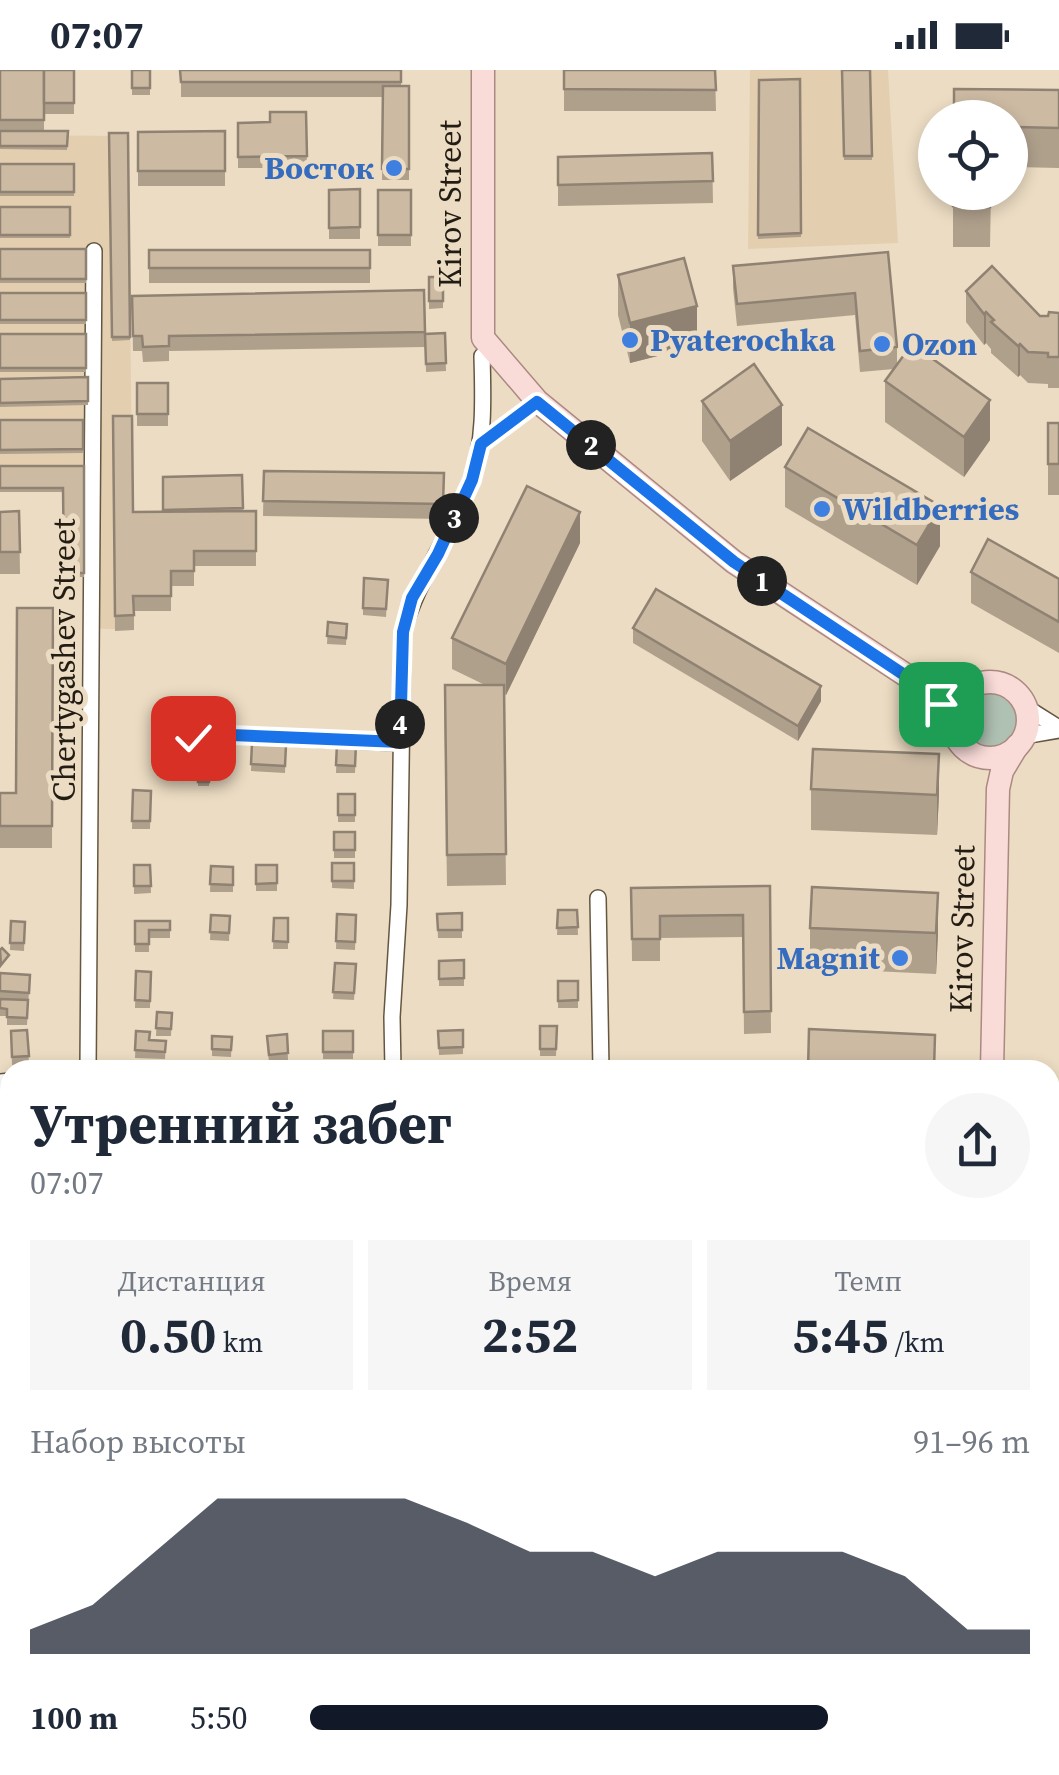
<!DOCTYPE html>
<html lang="ru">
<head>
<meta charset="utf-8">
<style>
	body { margin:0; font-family:"Source Serif 4",serif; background:#f6f6f7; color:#1f2937; height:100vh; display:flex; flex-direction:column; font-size:38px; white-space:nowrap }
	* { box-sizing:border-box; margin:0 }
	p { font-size:32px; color:#747a83 }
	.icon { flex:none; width:55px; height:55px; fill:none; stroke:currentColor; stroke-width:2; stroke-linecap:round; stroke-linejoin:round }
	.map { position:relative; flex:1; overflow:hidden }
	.panel { position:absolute; left:0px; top:990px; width:1060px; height:715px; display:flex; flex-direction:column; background:#fff; border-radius:30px 30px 0 0; box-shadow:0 5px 15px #0003 }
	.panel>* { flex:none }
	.controls { position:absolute; left:918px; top:30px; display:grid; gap:20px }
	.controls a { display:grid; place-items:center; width:110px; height:110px; border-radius:50%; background:#fff; box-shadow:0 5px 15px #0003; font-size:50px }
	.pin { position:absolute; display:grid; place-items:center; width:85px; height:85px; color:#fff; margin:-42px; border-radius:20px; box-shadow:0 5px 15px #0006 }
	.km { position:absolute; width:50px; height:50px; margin:-25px; border-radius:50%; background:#222; color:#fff; font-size:28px; line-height:50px; text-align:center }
	.round { display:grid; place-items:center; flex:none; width:105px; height:105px; border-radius:52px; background:#f6f6f7 }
	.headline { display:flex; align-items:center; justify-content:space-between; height:170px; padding:0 30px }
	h1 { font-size:55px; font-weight:700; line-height:75px }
	.stats { display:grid; grid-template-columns:repeat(3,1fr); gap:15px; height:170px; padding:10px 30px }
	.stats div { display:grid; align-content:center; border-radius:0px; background:#f6f6f7; text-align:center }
	.stats b { font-size:50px; font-weight:700 }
	.stats small { font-size:28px; font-weight:400 }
	.stats p { font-size:28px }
	.chart { height:280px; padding:20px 30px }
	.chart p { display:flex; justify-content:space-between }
	.chart svg { width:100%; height:180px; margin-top:10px; fill:#111827; opacity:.7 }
	ul { padding:0 30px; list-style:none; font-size:32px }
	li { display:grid; grid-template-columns:160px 120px 1fr; align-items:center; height:75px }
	li i { height:25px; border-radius:12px; background:#111827 }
	.status { display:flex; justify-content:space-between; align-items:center; height:70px; padding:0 50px; background:#fff; direction:ltr }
	.status svg { height:28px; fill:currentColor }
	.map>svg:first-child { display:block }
	.built { fill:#e3cfb0 }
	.green { fill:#afc1b2 }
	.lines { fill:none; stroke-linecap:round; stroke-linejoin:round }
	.street-casing { stroke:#645641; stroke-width:18 }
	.primary-casing { stroke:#ab8982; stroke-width:25 }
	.street { stroke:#fff; stroke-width:15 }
	.primary { stroke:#f9dbd8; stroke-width:22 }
	.wall { fill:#afa08c }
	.shaded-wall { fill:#8f8272 }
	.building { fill:#ccbaa3; stroke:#8f8272; stroke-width:2.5 }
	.route-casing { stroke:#fff; stroke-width:20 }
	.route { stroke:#1a73e8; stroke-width:12 }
	.shop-dot { fill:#3f7fe0; stroke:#ecdcc3; stroke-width:4 }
	.labels { text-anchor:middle; stroke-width:10; stroke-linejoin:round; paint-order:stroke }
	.shop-label { font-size:32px; font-weight:bold; fill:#366cbe; stroke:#ecdcc3; text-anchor:start }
	.street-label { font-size:32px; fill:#221c13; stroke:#ecdcc3 }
</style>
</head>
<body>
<div class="status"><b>07:07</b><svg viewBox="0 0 49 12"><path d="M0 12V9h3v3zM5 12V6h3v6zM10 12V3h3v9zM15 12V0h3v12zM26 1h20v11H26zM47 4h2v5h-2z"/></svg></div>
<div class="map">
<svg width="1059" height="1705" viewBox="0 0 1059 1705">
	<rect width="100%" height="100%" fill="#ecdcc3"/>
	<g class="built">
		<polygon points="750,0 888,0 898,173 748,179"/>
		<polygon points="0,65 128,66 134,560 85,558 84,507 64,507 63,422 0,422"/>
	</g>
	<circle class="green" cx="990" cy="649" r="32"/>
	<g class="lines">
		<defs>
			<g id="street">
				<polyline points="481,374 537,331"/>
				<polyline points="1027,638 1059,658"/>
				<polyline points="1024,666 1059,660"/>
				<polyline points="193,668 207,664 400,673"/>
				<polyline points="598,828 601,1000"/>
				<polyline points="88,1000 94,181"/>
				<path d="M393,1000L392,947L399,835L403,562C418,508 453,462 472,408C485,369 483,327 482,286"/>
				<polyline points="521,1000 620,999"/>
				<polyline points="0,1012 10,1011"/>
				<polyline points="0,1252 10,1252"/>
				<polyline points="109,1695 110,1705"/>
				<polyline points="599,1695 599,1705"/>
				<polyline points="408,1705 408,1695"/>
				<polyline points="1046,1705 1059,1696"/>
			</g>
			<g id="primary">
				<polyline points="483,0 483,268 537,331 734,492 927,619 941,634 952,652"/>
				<circle cx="990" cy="650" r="38"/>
				<polyline points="992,1000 998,719 1002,701 1017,676"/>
				<polyline points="982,1705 982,1695"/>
			</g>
		</defs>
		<use href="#street" class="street-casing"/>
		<use href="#primary" class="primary-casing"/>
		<use href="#street" class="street"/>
		<use href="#primary" class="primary"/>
	</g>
	<g class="wall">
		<polygon points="0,0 74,0 74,44 44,44 44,61 68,61 67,80 0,79"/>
		<rect x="132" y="0" width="18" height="25"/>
		<polygon points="181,0 401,0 401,16 409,16 409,110 382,110 383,27 181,27"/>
		<polygon points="564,0 715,0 716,41 564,41"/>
		<polygon points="842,0 870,0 872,90 844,90"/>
		<polygon points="800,9 801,167 758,169 759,10"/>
		<polygon points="1059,20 1059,98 1010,97 1010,48"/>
		<polygon points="306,42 307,98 238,98 238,53 270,52"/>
		<polygon points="225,61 225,116 138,116 138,62"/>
		<polygon points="109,63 128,63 130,270 112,271"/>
		<polygon points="712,83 713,133 558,136 558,87"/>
		<rect x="0" y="94" width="74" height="32"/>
		<polygon points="360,119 360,169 329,169 329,120"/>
		<rect x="378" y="120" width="33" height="56"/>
		<polygon points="953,122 991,122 990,177 953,177"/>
		<rect x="0" y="137" width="70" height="31"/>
		<rect x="0" y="179" width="86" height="34"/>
		<rect x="149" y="180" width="221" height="33"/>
		<polygon points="888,182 897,277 897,295 990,370 964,407 885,352 885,311 894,299 860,302 855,245 737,256 733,218 733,196"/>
		<polygon points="618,205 697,276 630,293 618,245"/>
		<polygon points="429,207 443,207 443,238 429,239"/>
		<polygon points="424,220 425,277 169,281 169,291 143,292 142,281 133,281 132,226"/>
		<polygon points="966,221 1040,246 1048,246 1059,243 1059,318 1048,318 1048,314 1028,313 1020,305 1018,307 991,283 991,279 986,273 984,275 966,252"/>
		<rect x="0" y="223" width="86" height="31"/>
		<polygon points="445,263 446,301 426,302 425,264"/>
		<rect x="0" y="264" width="86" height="38"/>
		<polygon points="88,307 88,335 0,337 0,309"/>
		<rect x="137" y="313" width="31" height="43"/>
		<polygon points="702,331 782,375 730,411 702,371"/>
		<polygon points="113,346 133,442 163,442 163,407 242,405 243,441 256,441 256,496 194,496 194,516 171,516 171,541 134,541 134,560 115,561"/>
		<polygon points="0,350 83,350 83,383 0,384"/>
		<rect x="1048" y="353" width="11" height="72"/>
		<polygon points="0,396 84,396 84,507 64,507 63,422 0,422"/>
		<polygon points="785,397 940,476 917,515 785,437"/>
		<polygon points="264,401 444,403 443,449 263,446"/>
		<polygon points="19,441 20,504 0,504 0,442"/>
		<polygon points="580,473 506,625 504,624 506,815 447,816 444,618 485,615 452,599 452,568"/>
		<polygon points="971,502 1059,509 1059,583 971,533"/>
		<polygon points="388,510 386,547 363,545 363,538"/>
		<polygon points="53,538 52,778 0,778 0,723 16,723"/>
		<polygon points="328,552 347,554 346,575 327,574"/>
		<polygon points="633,558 821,631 798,671 633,573"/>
		<polygon points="204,671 224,672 224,698 204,698"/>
		<polygon points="252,673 286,675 285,703 251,701"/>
		<polygon points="337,673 356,674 355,703 336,703"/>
		<polygon points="198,700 210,700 209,716 198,716"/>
		<polygon points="811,719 939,724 937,765 811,760"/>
		<polygon points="133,720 151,721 150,759 132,759"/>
		<rect x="338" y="724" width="17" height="28"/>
		<rect x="334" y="762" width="21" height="26"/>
		<polygon points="332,793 354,793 354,819 332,818"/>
		<polygon points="134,795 150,795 151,823 134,824"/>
		<rect x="256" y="795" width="21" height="26"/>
		<polygon points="211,796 233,797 233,822 210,822"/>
		<polygon points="770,816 771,963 744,964 743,867 660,868 660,891 632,891 631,818"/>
		<polygon points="558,840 577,840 578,865 557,865"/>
		<polygon points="462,843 462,868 438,868 437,844"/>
		<polygon points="337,844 356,845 355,880 336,879"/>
		<polygon points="211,845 230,846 229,871 210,870"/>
		<polygon points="274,848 288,848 288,879 273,879"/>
		<polygon points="11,851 25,852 24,881 10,880"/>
		<polygon points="135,851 170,851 170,868 149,868 149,882 135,882"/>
		<polygon points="810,858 938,863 936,904 810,898"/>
		<polygon points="464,890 464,916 439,916 439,891"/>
		<polygon points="335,893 356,894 354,930 333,929"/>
		<polygon points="136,901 151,902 150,938 135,938"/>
		<polygon points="0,903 30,905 27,955 7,955 7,946 0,946"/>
		<rect x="558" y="911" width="20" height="27"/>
		<polygon points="157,942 172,943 171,966 156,966"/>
		<polygon points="540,956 557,956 556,986 540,986"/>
		<polygon points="27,960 29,994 12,995 11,961"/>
		<polygon points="136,961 150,970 166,971 165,989 135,988"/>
		<rect x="323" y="961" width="30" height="28"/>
		<polygon points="438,961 463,977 463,984 439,985"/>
		<polygon points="287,964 288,990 269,992 267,974"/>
		<polygon points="212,966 232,967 231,987 212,986"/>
		<polygon points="3,1088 10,1088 10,1115 2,1115"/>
		<rect x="863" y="1695" width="50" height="10"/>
	</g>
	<g class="shaded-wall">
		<polygon points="697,236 697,276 630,293 630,253"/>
		<polygon points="986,242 986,273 984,275 984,244"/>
		<polygon points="1020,274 1020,305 1018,307 1018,276"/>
		<polygon points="990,330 990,370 964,407 964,367"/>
		<polygon points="782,335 782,375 730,411 730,371"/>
		<polygon points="940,436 940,476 917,515 917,475"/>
		<polygon points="580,442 580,473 506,625 506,594"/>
		<polygon points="821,616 821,631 798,671 798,656"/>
		<polygon points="939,684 939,724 937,765 937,725"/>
		<polygon points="938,823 938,863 936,904 936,863"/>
	</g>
	<g class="building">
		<rect x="0" y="0" width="44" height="50"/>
		<rect x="44" y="0" width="30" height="33"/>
		<rect x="132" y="0" width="18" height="18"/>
		<polygon points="180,0 401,0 401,12 181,12"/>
		<polygon points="564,0 715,0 716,20 564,19"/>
		<polygon points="842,0 870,0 872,86 844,86"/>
		<polygon points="800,9 801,163 758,165 759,10"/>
		<polygon points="383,16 409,16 409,99 382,99"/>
		<polygon points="954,19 1059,20 1059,58 1010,57 1010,48 954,48"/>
		<polygon points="270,42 306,42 307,86 238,87 238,53 270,52"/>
		<polygon points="0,61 68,61 67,76 0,76"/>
		<polygon points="225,61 225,101 138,101 138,62"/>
		<polygon points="109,63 128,63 130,267 112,267"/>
		<polygon points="712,83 713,111 558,115 558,87"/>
		<rect x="0" y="94" width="74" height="28"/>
		<polygon points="360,119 360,157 329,158 329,120"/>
		<rect x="378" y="120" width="33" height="45"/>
		<polygon points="953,122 990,122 990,137 953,136"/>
		<rect x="0" y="137" width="70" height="28"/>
		<rect x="0" y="179" width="86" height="30"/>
		<rect x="149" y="180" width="221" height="18"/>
		<polygon points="888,182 897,277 860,281 855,223 737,234 733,196"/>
		<polygon points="684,188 697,236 630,253 618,205"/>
		<polygon points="992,196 1040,246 1048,246 1049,242 1059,243 1059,287 1048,287 1048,283 1028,282 1020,274 1018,276 991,252 994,250 986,242 984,244 966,221"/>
		<rect x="429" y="207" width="14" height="24"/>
		<polygon points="424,220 425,262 169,266 169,276 143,277 142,266 133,266 132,226"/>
		<rect x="0" y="223" width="86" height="27"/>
		<polygon points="445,263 446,293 426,294 425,264"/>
		<rect x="0" y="264" width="86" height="34"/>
		<polygon points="912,274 990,330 964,367 885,311"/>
		<polygon points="754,294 782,335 730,371 702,331"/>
		<polygon points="88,307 88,331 0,333 0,309"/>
		<rect x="137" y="313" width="31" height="31"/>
		<polygon points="113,346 132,346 133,442 256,441 256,481 194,481 194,501 171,501 171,526 133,526 134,545 115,546"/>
		<polygon points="0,350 83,350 83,379 0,380"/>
		<rect x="1048" y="353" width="11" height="41"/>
		<polygon points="808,358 940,436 917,475 785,397"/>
		<polygon points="0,396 84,396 84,503 64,503 63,418 0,418"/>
		<polygon points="264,401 444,403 443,434 263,431"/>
		<polygon points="242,405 243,438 163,440 163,407"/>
		<polygon points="527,416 580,442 506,594 452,568"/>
		<polygon points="19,441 20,482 0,482 0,442"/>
		<polygon points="988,469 1059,509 1059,552 971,502"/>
		<polygon points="364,508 388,510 386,539 363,538"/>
		<polygon points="656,519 821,616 798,656 633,558"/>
		<polygon points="17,538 53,538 52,756 0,756 0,723 16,723"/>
		<polygon points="328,552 347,554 346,568 327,566"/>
		<polygon points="445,615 504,615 506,784 447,785"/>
		<polygon points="204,671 224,672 224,690 204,690"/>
		<polygon points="252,673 286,675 285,696 251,694"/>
		<polygon points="337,673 356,674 355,696 336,695"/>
		<polygon points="813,679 939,684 937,725 811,719"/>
		<polygon points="198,700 210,700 209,712 198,712"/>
		<polygon points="133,720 151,721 150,751 132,751"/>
		<rect x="338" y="724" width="17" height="21"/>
		<rect x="334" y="762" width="21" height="18"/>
		<rect x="332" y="793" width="22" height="18"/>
		<polygon points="134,795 150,795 151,816 134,816"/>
		<polygon points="256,795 277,795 277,813 256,814"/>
		<polygon points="211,796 233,797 233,815 210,814"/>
		<polygon points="770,816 771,941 744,942 743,845 660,846 660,869 632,869 631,818"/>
		<polygon points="812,817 938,823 936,863 810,858"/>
		<polygon points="558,840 577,840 578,857 557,858"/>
		<polygon points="462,843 462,860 438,860 437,844"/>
		<polygon points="337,844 356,845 355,872 336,871"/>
		<polygon points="211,845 230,846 229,863 210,862"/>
		<polygon points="274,848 288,848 288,872 273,871"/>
		<polygon points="11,851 25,852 24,873 10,873"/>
		<polygon points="135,851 170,851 170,860 149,860 149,874 135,874"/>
		<polygon points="2,878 9,885 1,895 0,880"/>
		<polygon points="464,890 464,908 439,909 439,891"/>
		<polygon points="335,893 356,894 354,923 333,922"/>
		<polygon points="136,901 151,902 150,931 135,930"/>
		<polygon points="0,903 30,905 29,923 0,921"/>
		<polygon points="558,911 578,911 578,930 558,931"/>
		<polygon points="0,929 28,930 27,948 7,947 7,939 0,938"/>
		<polygon points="157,942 172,943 171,959 156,958"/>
		<polygon points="540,956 557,956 556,979 540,979"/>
		<polygon points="809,959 935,965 934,1000 808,1000"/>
		<polygon points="27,960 29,986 12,987 11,961"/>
		<polygon points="463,960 463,977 439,978 438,961"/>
		<polygon points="136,961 150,962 149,970 166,971 165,982 135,980"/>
		<rect x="323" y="961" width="30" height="21"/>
		<polygon points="287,964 288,983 269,985 267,966"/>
		<polygon points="212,966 232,967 231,980 212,979"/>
		<polygon points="3,1088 10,1088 10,1108 2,1108"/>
	</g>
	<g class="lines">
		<defs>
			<polyline id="route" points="193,668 206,664 400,672 403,562 412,528 438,484 472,410 481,374 537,332 734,492 927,620 941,634"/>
		</defs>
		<use href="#route" class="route-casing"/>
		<use href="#route" class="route"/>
	</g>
	<g class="shop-dot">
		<circle cx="394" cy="98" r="10"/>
		<circle cx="630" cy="270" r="10"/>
		<circle cx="882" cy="274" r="10"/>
		<circle cx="822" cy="439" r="10"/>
		<circle cx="900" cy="888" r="10"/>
	</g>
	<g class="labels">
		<g class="shop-label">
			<text x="374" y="109" text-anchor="end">Восток</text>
			<text x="650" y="281">Pyaterochka</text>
			<text x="902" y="285">Ozon</text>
			<text x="842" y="450">Wildberries</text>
			<text x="880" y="899" text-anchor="end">Magnit</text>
		</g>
		<g class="street-label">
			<text transform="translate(450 134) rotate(-90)" y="11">Kirov Street</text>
			<text transform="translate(64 590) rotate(-90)" y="11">Chertygashev Street</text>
			<text transform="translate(962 859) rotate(-89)" y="11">Kirov Street</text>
		</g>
	</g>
</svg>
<div class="controls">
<a><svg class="icon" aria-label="locate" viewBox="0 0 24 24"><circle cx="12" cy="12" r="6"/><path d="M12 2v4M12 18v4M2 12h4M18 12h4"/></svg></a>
</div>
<div class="pin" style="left:941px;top:634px;background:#1e9e55"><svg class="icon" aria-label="arrive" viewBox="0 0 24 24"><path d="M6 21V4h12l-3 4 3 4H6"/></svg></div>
<div class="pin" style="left:193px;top:668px;background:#d93025"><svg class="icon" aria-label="check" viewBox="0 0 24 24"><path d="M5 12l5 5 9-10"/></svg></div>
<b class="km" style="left:762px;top:511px">1</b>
<b class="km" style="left:591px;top:375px">2</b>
<b class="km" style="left:454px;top:448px">3</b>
<b class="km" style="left:400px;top:654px">4</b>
<section class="panel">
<div class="headline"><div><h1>Утренний забег</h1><p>07:07</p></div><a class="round"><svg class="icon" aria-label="share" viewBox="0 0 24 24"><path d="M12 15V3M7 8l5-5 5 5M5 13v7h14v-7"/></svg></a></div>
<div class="stats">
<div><p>Дистанция</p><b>0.50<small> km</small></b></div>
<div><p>Время</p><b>2:52</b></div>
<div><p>Темп</p><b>5:45<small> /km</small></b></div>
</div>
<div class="chart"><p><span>Набор высоты</span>91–96 m</p>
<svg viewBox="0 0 160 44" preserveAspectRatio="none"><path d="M0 44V38L10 32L20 19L30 6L40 6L50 6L60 6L70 12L80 19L90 19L100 25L110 19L120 19L130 19L140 25L150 38L160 38V44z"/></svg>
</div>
<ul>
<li><b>100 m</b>5:50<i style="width:72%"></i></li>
</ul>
</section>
</div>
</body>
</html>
